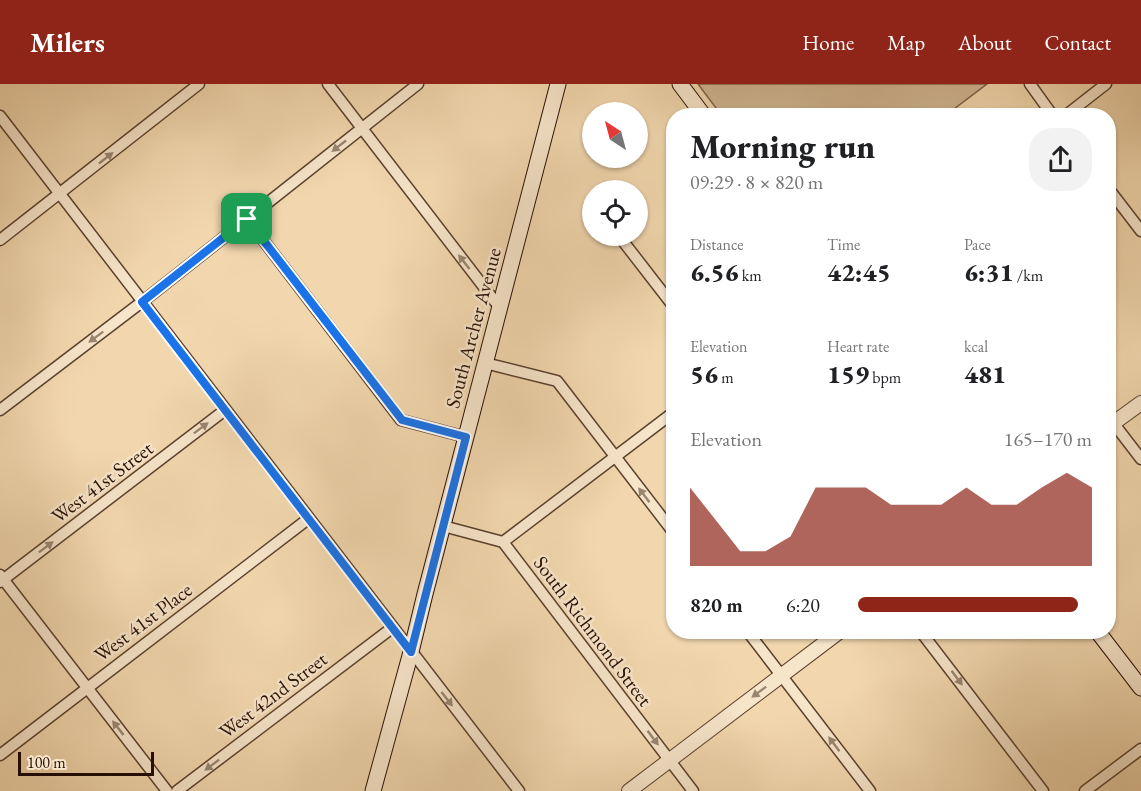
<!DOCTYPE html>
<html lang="en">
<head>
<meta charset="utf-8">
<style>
	body { margin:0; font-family:"EB Garamond",serif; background:#f2f2f2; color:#202124; height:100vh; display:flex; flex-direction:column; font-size:22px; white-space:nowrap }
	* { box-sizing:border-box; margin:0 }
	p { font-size:20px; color:#757577 }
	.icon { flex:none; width:33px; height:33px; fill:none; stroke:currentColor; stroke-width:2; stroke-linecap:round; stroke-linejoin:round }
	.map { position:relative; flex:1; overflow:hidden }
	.side { position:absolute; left:666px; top:24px; width:450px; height:531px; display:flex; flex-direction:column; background:#fff; border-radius:24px; box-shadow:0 2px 4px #0004 }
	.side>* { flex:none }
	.needle { width:39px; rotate:324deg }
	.tools { position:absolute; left:582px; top:18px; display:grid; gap:12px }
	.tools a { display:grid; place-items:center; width:66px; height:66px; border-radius:50%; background:#fff; box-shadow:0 2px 4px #0004; font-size:30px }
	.scale { position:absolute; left:18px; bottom:15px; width:136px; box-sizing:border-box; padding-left:6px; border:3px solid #280f04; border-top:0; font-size:16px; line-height:21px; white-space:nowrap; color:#280f04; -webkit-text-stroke:4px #f7e5ca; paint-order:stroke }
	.pin { position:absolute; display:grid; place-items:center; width:51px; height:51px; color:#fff; margin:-26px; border-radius:12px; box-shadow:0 3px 9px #0006 }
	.round { display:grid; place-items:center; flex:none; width:63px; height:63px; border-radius:24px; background:#f2f2f2 }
	.head { display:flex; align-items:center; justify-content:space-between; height:102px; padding:0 24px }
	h1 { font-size:33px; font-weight:800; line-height:45px }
	.stats { display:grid; grid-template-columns:repeat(3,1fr); gap:9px; height:102px; padding:6px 24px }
	.stats div { display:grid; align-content:center }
	.stats b { font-size:26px; font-weight:800 }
	.stats small { font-size:16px; font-weight:400 }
	.stats p { font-size:16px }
	.chart { height:168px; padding:12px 24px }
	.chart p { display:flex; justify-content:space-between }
	.chart svg { width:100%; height:108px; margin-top:6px; fill:#8f2418; opacity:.7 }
	ul { padding:0 24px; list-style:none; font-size:20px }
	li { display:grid; grid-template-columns:96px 72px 1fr; align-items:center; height:45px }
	li i { height:15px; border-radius:8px; background:#8f2418 }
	header { display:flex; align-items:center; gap:36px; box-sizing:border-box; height:84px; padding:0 30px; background:#8f2418; color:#fff }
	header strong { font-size:28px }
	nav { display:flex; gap:33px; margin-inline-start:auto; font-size:21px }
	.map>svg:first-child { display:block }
	.green { fill:#d0b591; stroke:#7c624a; stroke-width:1.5 }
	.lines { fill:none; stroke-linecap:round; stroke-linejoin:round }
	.minor-casing { stroke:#5a412e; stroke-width:13 }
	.tertiary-casing { stroke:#5a412e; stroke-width:16 }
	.secondary-casing { stroke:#280f04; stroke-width:17 }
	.minor { stroke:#f7e5ca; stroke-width:10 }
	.tertiary { stroke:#f7e5ca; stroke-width:14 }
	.secondary { stroke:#f7e5ca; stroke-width:15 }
	.oneway { fill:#9a8571 }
	.route-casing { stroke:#fff; stroke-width:12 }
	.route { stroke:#1a73e8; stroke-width:8 }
	.labels { text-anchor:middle; stroke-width:5; stroke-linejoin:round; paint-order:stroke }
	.street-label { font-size:20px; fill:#280f04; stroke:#f7e5ca }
</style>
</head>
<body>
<header>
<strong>Milers</strong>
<nav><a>Home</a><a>Map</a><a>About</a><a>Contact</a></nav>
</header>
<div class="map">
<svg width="1141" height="707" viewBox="0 0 1141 707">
	<rect width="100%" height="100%" fill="#f2d7ae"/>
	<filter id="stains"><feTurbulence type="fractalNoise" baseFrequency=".00333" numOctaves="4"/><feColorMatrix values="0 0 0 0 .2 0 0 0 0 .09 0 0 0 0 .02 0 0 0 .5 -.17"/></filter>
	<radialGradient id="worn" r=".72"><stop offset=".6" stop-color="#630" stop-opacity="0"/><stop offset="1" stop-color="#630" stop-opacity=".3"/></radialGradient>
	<polygon class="green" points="698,0 987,0 946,31 722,32"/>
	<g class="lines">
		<defs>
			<g id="minor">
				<polyline points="328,0 500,224"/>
				<polyline points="1030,0 1053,32"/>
				<polyline points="0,32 519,707"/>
				<polyline points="1065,32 1106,0"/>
				<polyline points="1108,104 1141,147"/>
				<polyline points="247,135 401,336 466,353"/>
				<polyline points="619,152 674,223"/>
				<polyline points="0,156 199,0"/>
				<polyline points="485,279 557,297 674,449"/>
				<polyline points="0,326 151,211 418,0"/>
				<polyline points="1108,332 1141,375"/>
				<polyline points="443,442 503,458 693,707"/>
				<polyline points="503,458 674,328"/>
				<polyline points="0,491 167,707"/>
				<polyline points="0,498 225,326"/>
				<polyline points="748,548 870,707"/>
				<polyline points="921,548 1043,707"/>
				<polyline points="0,671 308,435"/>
				<polyline points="177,707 392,544"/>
				<polyline points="1085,707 1141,665"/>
			</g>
			<g id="tertiary">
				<polyline points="1108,343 1141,319"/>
				<polyline points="629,707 839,548"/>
			</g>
			<g id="secondary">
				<polyline points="680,0 704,32"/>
				<polyline points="1098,548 1141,604"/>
				<polyline points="373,707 411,568 425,510 558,0"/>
			</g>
		</defs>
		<use href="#minor" class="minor-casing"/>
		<use href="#tertiary" class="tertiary-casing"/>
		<use href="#secondary" class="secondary-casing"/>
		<use href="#minor" class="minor"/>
		<use href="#tertiary" class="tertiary"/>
		<use href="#secondary" class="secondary"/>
	</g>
	<defs><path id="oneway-solid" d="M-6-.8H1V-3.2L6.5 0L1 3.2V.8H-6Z" transform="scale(1.5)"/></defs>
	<g class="oneway">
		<use href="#oneway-solid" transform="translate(339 62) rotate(142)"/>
		<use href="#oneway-solid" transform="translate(106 74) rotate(-38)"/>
		<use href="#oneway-solid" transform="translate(464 178) rotate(-128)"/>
		<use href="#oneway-solid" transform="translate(96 253) rotate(143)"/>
		<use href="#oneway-solid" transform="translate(201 344) rotate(-37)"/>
		<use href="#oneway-solid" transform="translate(644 411) rotate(-127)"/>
		<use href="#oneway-solid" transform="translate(46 463) rotate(-37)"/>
		<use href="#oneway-solid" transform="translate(957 594) rotate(53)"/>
		<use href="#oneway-solid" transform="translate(759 608) rotate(143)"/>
		<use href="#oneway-solid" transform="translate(447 615) rotate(52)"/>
		<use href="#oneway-solid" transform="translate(118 644) rotate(-128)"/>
		<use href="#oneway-solid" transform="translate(653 654) rotate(53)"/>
		<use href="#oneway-solid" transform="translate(834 660) rotate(-127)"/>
		<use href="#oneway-solid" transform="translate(212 681) rotate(143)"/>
	</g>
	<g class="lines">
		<defs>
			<polygon id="route" points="247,135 402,336 466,353 411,568 142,218"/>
		</defs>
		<use href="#route" class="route-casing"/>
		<use href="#route" class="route"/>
	</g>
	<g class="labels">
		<g class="street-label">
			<text transform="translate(473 244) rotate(-75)" y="7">South Archer Avenue</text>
			<text transform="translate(102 398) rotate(-37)" y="7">West 41st Street</text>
			<text transform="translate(143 538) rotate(-37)" y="7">West 41st Place</text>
			<text transform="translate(593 547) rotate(53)" y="7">South Richmond Street</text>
			<text transform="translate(273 611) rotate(-37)" y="7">West 42nd Street</text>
		</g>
	</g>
	<rect width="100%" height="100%" filter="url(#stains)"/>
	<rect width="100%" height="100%" fill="url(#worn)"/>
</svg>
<div class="tools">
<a><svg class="needle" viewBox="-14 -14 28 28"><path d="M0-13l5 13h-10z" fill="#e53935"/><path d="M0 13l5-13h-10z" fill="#757577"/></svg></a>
<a><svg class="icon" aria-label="locate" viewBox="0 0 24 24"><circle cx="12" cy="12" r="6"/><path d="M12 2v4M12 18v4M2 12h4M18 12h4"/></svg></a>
</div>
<div class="scale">100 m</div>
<div class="pin" style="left:247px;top:135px;background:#1e9e55"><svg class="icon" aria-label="arrive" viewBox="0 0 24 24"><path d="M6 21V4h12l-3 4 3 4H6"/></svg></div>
<section class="side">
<div class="head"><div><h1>Morning run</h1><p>09:29 · 8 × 820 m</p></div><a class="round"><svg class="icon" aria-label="share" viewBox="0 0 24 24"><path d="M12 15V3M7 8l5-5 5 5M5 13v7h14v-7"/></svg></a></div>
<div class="stats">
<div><p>Distance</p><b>6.56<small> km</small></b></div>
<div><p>Time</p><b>42:45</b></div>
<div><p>Pace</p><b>6:31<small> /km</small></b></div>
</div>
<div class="stats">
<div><p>Elevation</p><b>56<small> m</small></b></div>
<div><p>Heart rate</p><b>159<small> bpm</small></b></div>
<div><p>kcal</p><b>481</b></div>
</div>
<div class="chart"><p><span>Elevation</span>165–170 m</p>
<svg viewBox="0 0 160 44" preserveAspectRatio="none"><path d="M0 44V12L10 25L20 38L30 38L40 32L50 12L60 12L70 12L80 19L90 19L100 19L110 12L120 19L130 19L140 12L150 6L160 12V44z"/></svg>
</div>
<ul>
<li><b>820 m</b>6:20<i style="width:94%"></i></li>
</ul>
</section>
</div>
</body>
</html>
